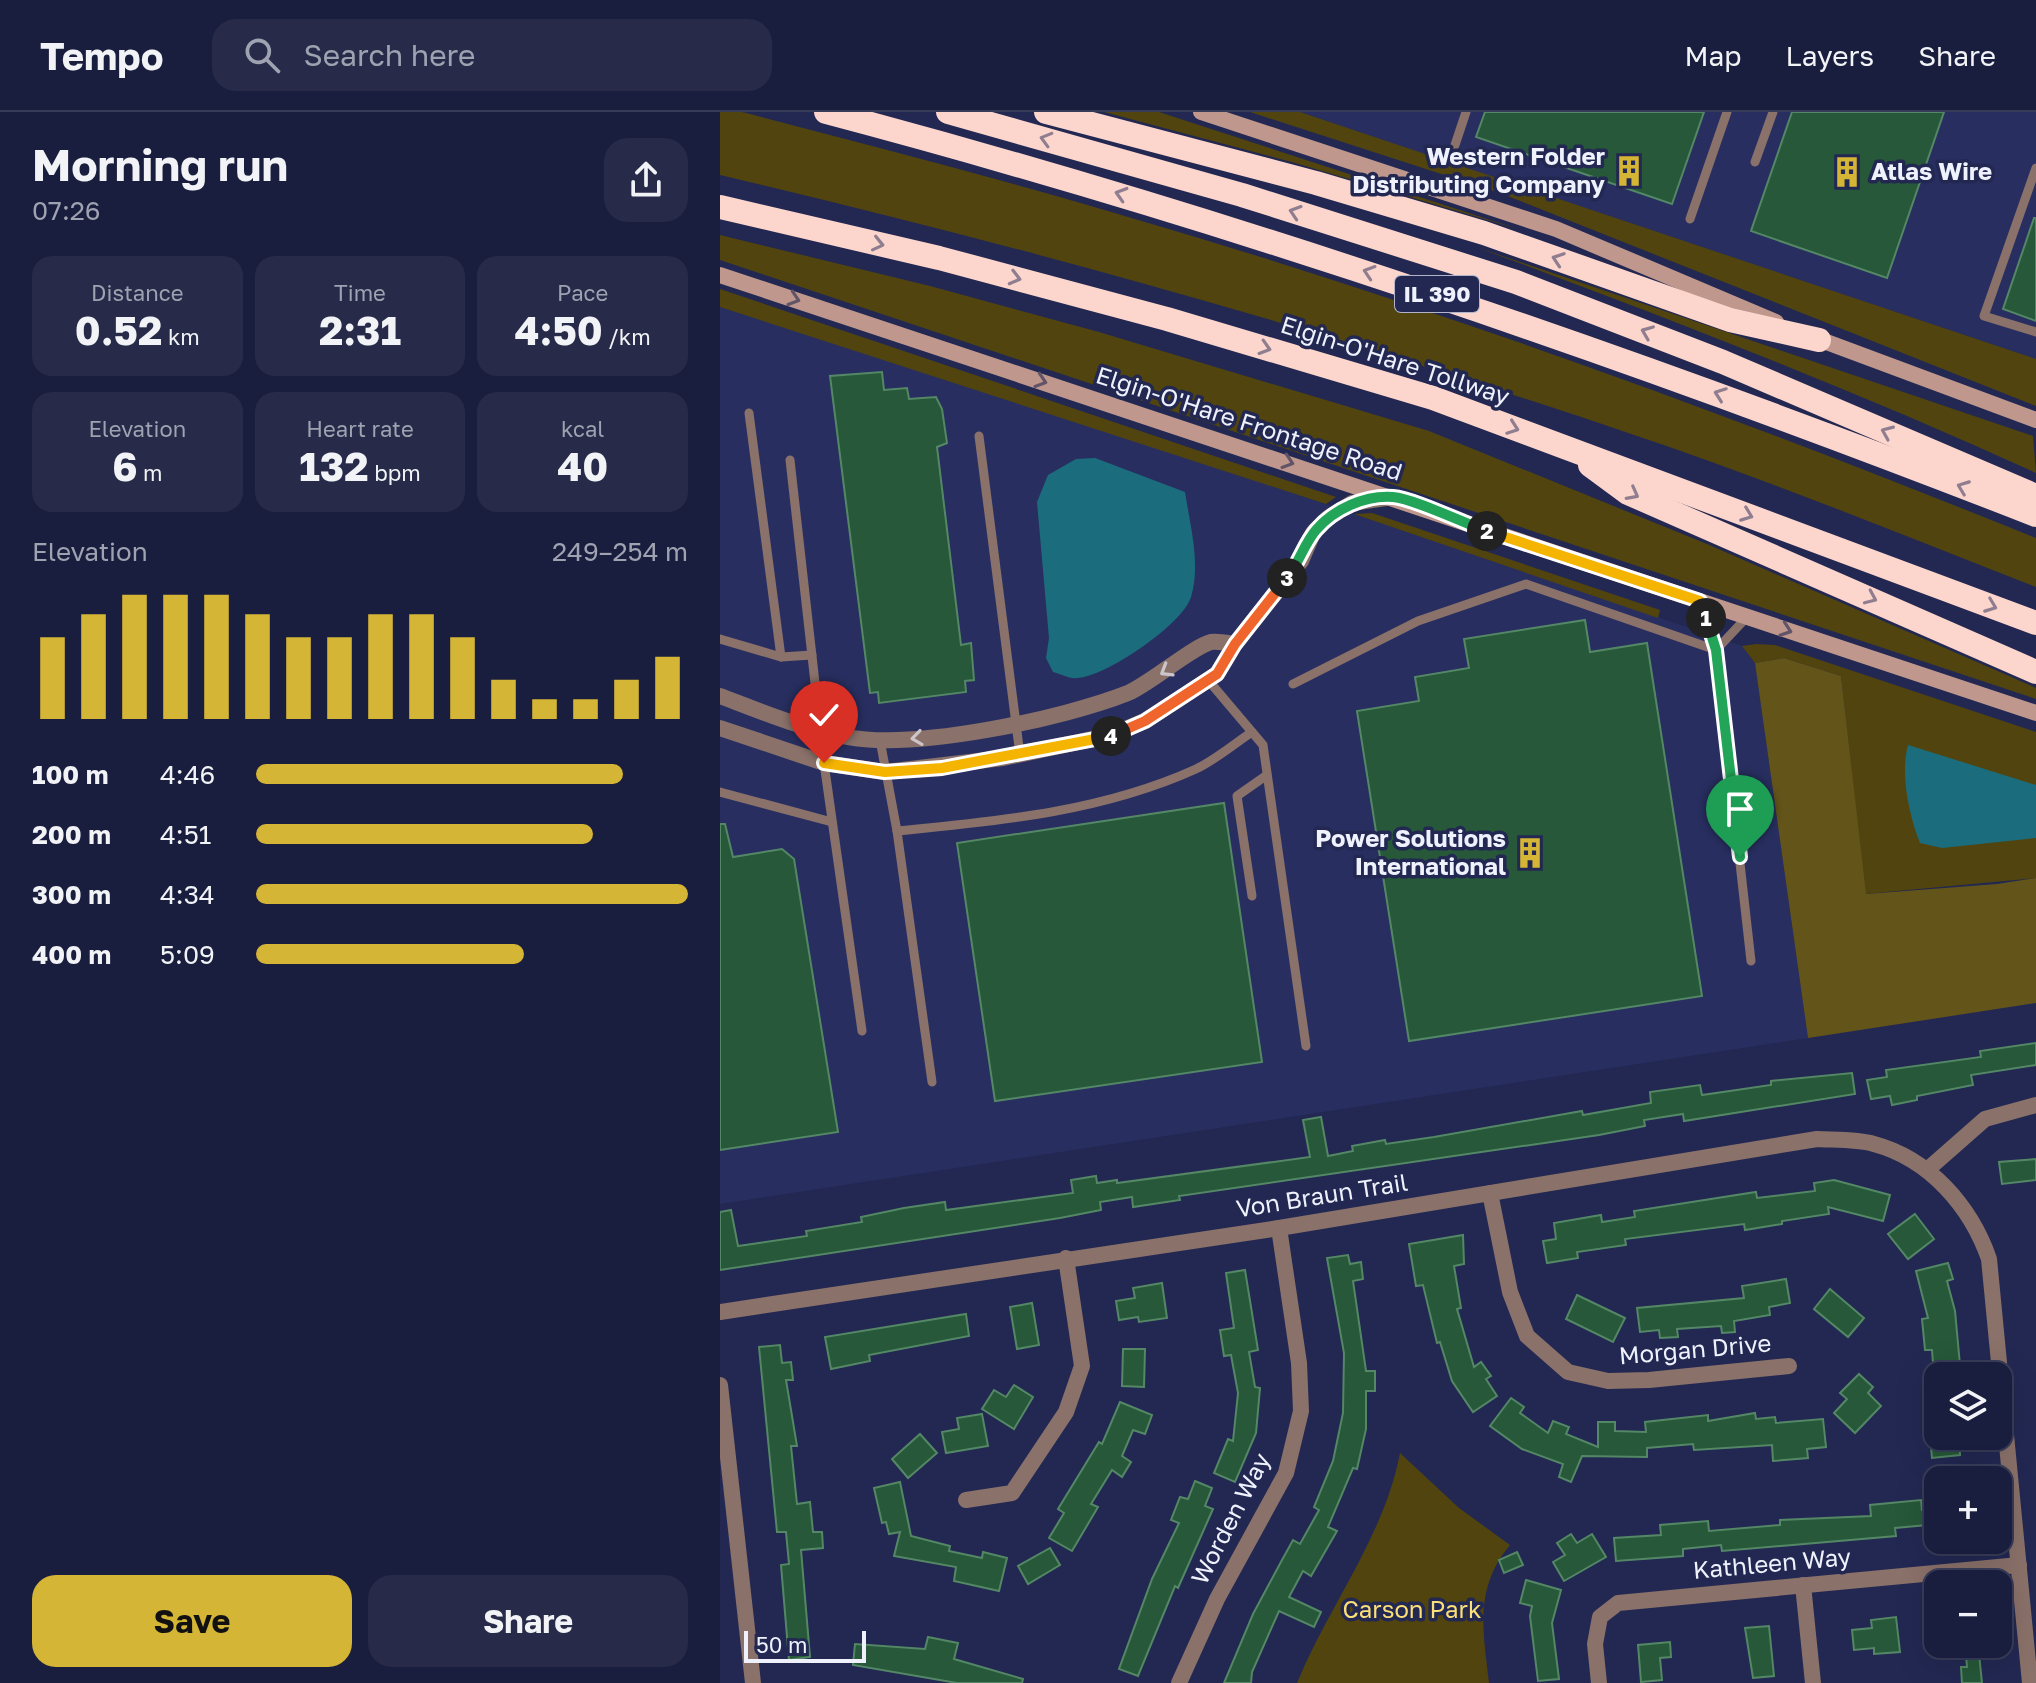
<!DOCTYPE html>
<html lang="en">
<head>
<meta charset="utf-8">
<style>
	body { margin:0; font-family:"Golos Text",sans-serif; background:#272b49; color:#f1f3f6; height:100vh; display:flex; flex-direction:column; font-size:30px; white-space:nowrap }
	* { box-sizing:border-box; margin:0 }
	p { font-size:26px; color:#9fa2b0 }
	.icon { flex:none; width:44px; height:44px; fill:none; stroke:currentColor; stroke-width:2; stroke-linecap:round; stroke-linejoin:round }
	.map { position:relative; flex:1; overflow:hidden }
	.panel { display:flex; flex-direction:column; background:#1a1e3e; width:720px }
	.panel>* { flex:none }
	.buttons { position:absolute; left:1204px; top:1250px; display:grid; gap:16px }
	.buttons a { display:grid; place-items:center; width:88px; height:88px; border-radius:16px; background:#1a1e3e; box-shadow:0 8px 32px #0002,0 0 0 2px #383c58; font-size:40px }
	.scale { position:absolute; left:24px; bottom:20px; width:122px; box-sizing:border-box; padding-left:8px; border:4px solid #eff2fd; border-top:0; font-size:22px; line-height:28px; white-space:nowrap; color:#eff2fd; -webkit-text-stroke:6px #222852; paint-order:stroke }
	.pin { position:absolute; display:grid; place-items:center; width:68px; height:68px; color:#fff; margin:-82px -34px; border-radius:50% 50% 50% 0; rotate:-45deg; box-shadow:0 0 8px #0007 }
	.pin .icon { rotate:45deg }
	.km { position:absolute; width:40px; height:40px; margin:-20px; border-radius:50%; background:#222; color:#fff; font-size:22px; line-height:40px; text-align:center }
	.round { display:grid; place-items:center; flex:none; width:84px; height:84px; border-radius:24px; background:#272b49 }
	.headline { display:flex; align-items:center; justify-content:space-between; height:136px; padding:0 32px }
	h1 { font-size:44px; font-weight:700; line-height:60px }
	.stats { display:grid; grid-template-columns:repeat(3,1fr); gap:12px; height:136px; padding:8px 32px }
	.stats div { display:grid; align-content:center; border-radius:20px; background:#272b49; text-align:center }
	.stats b { font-size:40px; font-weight:700 }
	.stats small { font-size:22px; font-weight:400 }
	.stats p { font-size:22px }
	.chart { height:224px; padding:16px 32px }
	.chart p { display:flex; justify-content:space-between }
	.chart svg { width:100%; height:144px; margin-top:8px; stroke:#d5b535; stroke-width:6 }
	.button { display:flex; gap:16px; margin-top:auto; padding:16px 32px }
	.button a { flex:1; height:92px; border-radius:24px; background:#d5b535; color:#111; font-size:32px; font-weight:700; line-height:92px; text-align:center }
	.button a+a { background:#272b49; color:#f1f3f6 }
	ul { padding:0 32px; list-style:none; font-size:26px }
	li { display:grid; grid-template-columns:128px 96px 1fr; align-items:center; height:60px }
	li i { height:20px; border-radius:10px; background:#d5b535 }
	header { display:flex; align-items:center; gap:48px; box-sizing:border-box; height:112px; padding:0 40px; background:#1a1e3e; border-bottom:2px solid #383c58 }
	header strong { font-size:38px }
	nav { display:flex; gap:44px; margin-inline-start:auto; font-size:28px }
	.search { width:560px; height:72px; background:#272b49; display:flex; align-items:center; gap:20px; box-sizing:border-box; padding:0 28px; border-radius:24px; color:#9fa2b0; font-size:30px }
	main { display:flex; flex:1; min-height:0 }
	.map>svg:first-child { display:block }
	.built { fill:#282f60 }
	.green { fill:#51440e }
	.forest { fill:#63541a }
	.water { fill:#1b6d7d }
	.building { fill:#265839; stroke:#548765; stroke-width:2 }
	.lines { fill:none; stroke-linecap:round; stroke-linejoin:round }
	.lane { stroke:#8a716a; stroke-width:9 }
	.street { stroke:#8a716a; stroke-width:16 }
	.secondary { stroke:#bf978c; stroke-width:16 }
	.highway { stroke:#fcd5cc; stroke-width:24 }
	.oneway { stroke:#8f7e8f }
	.oneway2 { stroke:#615469 }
	.oneway3 { stroke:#ccc5ca }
	.split-1-casing { stroke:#fff; stroke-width:16 }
	.split-2-casing { stroke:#fff; stroke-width:16 }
	.split-3-casing { stroke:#fff; stroke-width:16 }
	.split-4-casing { stroke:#fff; stroke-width:16 }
	.split-5-casing { stroke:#fff; stroke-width:16 }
	.split-1 { stroke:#22a559; stroke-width:10 }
	.split-2 { stroke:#f5b400; stroke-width:10 }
	.split-3 { stroke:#22a559; stroke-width:10 }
	.split-4 { stroke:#f0652b; stroke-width:10 }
	.split-5 { stroke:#f5b400; stroke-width:10 }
	.labels { text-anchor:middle; stroke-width:7; stroke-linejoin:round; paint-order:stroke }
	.shield { fill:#222852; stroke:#b2b5ca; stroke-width:2 }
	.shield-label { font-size:22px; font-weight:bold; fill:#eff2fd }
	.poi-label { font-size:24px; font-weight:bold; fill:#eff2fd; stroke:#222852; text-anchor:end }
	.street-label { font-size:24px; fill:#eff2fd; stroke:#222852 }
	.park-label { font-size:24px; fill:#fbdf77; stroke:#222852 }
</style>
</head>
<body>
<header>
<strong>Tempo</strong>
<div class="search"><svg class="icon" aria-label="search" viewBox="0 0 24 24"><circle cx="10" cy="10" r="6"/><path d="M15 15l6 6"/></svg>Search here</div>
<nav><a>Map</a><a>Layers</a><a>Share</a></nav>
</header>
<main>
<section class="panel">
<div class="headline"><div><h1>Morning run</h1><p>07:26</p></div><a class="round"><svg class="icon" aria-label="share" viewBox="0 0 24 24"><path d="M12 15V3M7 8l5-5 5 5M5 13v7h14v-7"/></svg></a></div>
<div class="stats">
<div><p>Distance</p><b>0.52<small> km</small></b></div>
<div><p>Time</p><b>2:31</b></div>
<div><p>Pace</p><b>4:50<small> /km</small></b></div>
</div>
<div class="stats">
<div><p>Elevation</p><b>6<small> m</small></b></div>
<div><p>Heart rate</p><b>132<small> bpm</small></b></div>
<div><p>kcal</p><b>40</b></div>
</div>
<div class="chart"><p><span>Elevation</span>249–254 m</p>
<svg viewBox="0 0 160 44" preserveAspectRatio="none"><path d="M5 44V19M15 44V12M25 44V6M35 44V6M45 44V6M55 44V12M65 44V19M75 44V19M85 44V12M95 44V12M105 44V19M115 44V32M125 44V38M135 44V38M145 44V32M155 44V25"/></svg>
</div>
<ul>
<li><b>100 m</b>4:46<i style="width:85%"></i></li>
<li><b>200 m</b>4:51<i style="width:78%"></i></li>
<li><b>300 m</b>4:34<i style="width:100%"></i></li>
<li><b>400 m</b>5:09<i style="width:62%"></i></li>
</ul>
<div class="button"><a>Save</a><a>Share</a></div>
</section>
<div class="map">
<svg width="1316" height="1571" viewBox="0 0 1316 1571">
	<rect width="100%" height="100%" fill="#222852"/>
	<g class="built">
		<polygon points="580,0 1316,0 1316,247 731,51"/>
		<polygon points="0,195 444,337 1022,534 1035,551 1088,926 0,1092"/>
	</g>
	<g class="green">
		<path d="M0,0H22C157,35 292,70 425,110C728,199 1024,308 1316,426V475C1185,424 1054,370 920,325C618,222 311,136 0,63Z"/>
		<polygon points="384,0 439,0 801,118 575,51"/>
		<polygon points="530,0 580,0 1316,247 1316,294 780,81"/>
		<polygon points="0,123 210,174 379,220 709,319 987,432 1316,576 1316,587 0,148"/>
		<path d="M756,135L1313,324L1316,361C1132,277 945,205 756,135Z"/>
		<polygon points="0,177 616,385 606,392 0,195"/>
		<polygon points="652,401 940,498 938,506 634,402"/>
		<polygon points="1036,532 1055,533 1316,620 1316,766 1145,782 1121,564 1064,546 1035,551 1022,534"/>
		<path d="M680,1341L739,1396L790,1433C754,1476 763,1519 769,1571H577C609,1493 664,1425 680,1341Z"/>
	</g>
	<polygon class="forest" points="1064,546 1121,564 1146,782 1277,772 1316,766 1316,891 1088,926 1035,551"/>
	<g class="water">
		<path d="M375,346L465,380C470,413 481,452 471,485C463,512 386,565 357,566C350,567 341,562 333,560L326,546L329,526L317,390L328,363L356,347Z"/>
		<path d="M1188,633L1316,673V726L1222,736L1200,731C1189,704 1180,661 1188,633Z"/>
	</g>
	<g class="building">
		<polygon points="765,0 984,0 952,92 756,25"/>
		<polygon points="1072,0 1224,0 1167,166 1031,119"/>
		<polygon points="1314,106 1316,106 1316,209 1283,197"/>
		<polygon points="162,260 164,278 187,276 189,287 216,285 222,297 227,331 217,335 241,533 251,531 254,568 245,569 246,580 159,591 158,580 150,581 110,264"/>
		<polygon points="865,508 870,540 927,531 982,884 689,929 637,599 699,589 695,565 749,556 744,527"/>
		<polygon points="504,691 542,950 275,989 237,731"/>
		<polygon points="0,712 5,712 13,745 62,737 74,747 118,1020 0,1038"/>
		<polygon points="1316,931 1316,953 1251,963 1253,973 1197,984 1197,988 1172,993 1170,984 1151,987 1147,968 1167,965 1166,958 1261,945 1260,939"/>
		<polygon points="1132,961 1135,982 964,1009 963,1002 924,1008 925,1014 879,1023 459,1084 460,1088 413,1095 412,1085 380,1090 381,1098 340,1106 0,1158 0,1100 11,1098 18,1134 87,1124 86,1119 142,1110 141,1105 184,1096 225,1090 226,1098 353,1081 351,1068 376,1064 377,1071 397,1068 397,1071 590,1045 583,1008 601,1005 608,1044 633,1039 632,1034 665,1028 666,1032 714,1025 862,999 863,1003 931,991 930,980 980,973 982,983 1051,973 1051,969"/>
		<polygon points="1316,1047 1316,1068 1282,1072 1279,1050"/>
		<polygon points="1114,1068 1170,1083 1163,1109 1108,1095 1109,1102 1062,1109 1062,1112 1025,1118 1024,1112 905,1127 906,1133 857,1140 858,1146 827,1151 823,1129 836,1127 834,1111 881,1103 882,1110 915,1105 914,1099 1036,1080 1037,1086 1095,1079 1094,1071"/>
		<polygon points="1195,1102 1214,1127 1188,1147 1168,1122"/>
		<polygon points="743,1123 744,1152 734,1154 741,1196 737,1197 754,1255 761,1250 771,1264 766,1267 777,1284 753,1300 732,1269 720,1230 717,1231 703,1173 696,1174 689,1132"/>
		<polygon points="628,1143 630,1152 641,1150 643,1167 633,1169 646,1259 655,1259 655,1279 646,1279 646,1317 637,1357 633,1356 608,1415 617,1419 591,1464 583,1459 569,1485 601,1500 594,1515 559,1499 532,1560 531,1571 504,1571 533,1502 562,1448 573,1428 580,1432 599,1398 594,1395 613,1349 623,1301 624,1241 607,1146"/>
		<polygon points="1228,1151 1233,1167 1227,1169 1235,1199 1241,1264 1214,1264 1212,1238 1205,1238 1202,1207 1208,1206 1196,1159"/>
		<polygon points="525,1158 538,1238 529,1240 535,1275 540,1276 536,1321 515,1370 494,1361 508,1327 513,1329 518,1281 511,1243 504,1244 500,1218 514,1216 506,1161"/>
		<polygon points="1066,1167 1070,1191 1049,1195 1050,1203 1014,1209 1015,1220 1002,1221 1001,1214 957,1217 958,1225 940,1226 939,1218 920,1220 917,1196 1024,1186 1022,1174"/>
		<polygon points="442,1171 447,1206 419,1210 418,1205 399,1208 396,1189 415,1186 413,1176"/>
		<polygon points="1110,1177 1144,1206 1128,1225 1094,1197"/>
		<polygon points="857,1183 905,1206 893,1230 846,1207"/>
		<polygon points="312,1191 319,1233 297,1237 290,1195"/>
		<polygon points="246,1202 249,1224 149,1243 150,1249 111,1257 105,1225"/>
		<polygon points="60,1233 62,1251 71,1250 73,1268 66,1268 77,1334 71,1334 77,1392 90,1390 93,1420 102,1420 103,1436 81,1438 90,1545 69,1548 61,1453 69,1452 66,1420 57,1420 39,1235"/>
		<polygon points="403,1237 425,1237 424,1275 402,1274"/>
		<polygon points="1139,1262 1153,1275 1148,1281 1161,1294 1135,1321 1114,1301 1127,1287 1120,1281"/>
		<polygon points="294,1273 313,1285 294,1317 262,1297 274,1278 286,1285"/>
		<polygon points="791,1286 804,1295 800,1301 828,1321 833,1309 849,1315 846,1322 878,1335 878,1310 895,1310 895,1319 926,1320 925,1310 988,1303 988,1309 1035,1301 1036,1307 1055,1305 1056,1311 1103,1307 1106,1335 1087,1337 1088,1346 1053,1349 1052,1333 974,1338 973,1332 927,1336 927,1345 862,1344 851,1370 839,1365 843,1352 802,1337 770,1314"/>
		<polygon points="400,1290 432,1303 425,1322 413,1318 402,1344 411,1350 402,1365 392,1358 371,1392 378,1395 352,1439 329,1426 344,1401 338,1397 379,1330 382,1332"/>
		<polygon points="262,1302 268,1334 226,1341 222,1320 239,1317 237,1306"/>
		<polygon points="200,1322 217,1341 188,1366 172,1347"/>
		<polygon points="1210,1324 1239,1324 1240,1343 1212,1346"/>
		<polygon points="475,1369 492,1376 485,1394 493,1397 458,1476 455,1474 418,1564 399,1557 432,1467 459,1411 451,1408 460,1385 468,1387"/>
		<polygon points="180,1370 191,1424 230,1434 229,1439 262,1446 263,1440 287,1446 279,1479 234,1469 236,1455 174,1444 180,1420 169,1422 166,1410 162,1411 154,1376"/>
		<polygon points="1201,1388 1202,1398 1218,1396 1218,1412 1175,1416 1176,1424 1002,1439 1001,1433 963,1437 963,1444 896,1449 894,1426 941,1423 940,1413 988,1409 989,1419 1060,1413 1060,1408 1151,1404 1150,1393"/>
		<polygon points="851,1422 857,1431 872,1422 886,1445 844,1469 833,1450 845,1443 837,1431"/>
		<polygon points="330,1436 340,1453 308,1472 298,1454"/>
		<polygon points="797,1440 803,1453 784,1461 779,1448"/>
		<polygon points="806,1468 841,1478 832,1511 839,1567 818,1569 810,1504 812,1494 800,1491"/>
		<polygon points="1176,1505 1180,1540 1154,1542 1154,1536 1134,1538 1132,1518 1152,1516 1151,1508"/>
		<polygon points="1049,1514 1054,1564 1033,1566 1025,1516"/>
		<polygon points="208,1525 238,1531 234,1547 303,1567 302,1571 237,1571 133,1553 135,1532 205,1537"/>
		<polygon points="950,1530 951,1545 940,1546 942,1568 921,1570 918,1533"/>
		<polygon points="1245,1532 1258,1532 1262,1571 1242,1571 1241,1555 1247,1555"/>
	</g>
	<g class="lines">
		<g class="lane">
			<polyline points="735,33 746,0"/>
			<polyline points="1035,50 1053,0"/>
			<polyline points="1316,56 1264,204 1316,220"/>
			<polyline points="970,107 1007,0"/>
			<polyline points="29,301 61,545"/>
			<polyline points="259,324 300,643"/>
			<polyline points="70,348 104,651 142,919"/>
			<polyline points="980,489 996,538 1031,849"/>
			<polyline points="0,527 61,545 92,543"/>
			<polyline points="996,538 1027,505"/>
			<polyline points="488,568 543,633 586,934"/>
			<polyline points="573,572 698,509 806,472 996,538"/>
			<polyline points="160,628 177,719"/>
			<polyline points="0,680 112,710"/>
			<polyline points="532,784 517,684 547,663"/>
			<path d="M212,970L177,719C279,709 381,700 476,657C495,648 514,632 532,620"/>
		</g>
		<g class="street">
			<path d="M0,584C42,600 83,617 127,625C196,638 342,607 408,581C431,571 472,535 491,530C498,529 508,531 515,532"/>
			<polyline points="0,616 104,651 165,660 283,646 391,623 425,609 497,562 515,532 581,449 593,421 608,406 632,391 673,385"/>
			<polyline points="1207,1058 1265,1007 1316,993"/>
			<polyline points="770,1081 790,1180 807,1224 848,1260 888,1269 929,1268 1069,1254"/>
			<path d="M0,1200L559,1116L1097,1027C1115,1028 1137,1027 1154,1032C1210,1047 1251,1095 1269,1147L1310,1571"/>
			<polyline points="0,1273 33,1571"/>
			<polyline points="246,1388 292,1381 346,1300 362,1254 346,1146"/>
			<polyline points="1083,1473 1093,1571"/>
			<polyline points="459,1571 497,1487 566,1361 581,1299 579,1251 559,1116"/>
			<polyline points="879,1571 875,1532 880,1505 898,1491 1299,1453"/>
		</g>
		<g class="secondary">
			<polyline points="481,0 836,117 1056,210"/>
			<polyline points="0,163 1316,601"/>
			<polyline points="1093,225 1316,308"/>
		</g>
		<g class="highway">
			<path d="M106,0C518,109 919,248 1316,403"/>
			<polyline points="228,0 522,83 796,170 1003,250 1316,384"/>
			<polyline points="326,0 596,71 764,121 1010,208 1099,228"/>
			<polyline points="0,95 219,146 447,207 713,286 1316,511"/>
			<polyline points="870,353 908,381 1316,560"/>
		</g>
	</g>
	<defs><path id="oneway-chevron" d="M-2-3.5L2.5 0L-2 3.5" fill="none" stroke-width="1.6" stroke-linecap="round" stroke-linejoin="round" transform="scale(2)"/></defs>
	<g class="oneway">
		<use href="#oneway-chevron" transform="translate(326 27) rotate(-164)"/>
		<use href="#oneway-chevron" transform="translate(401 82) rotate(-163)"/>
		<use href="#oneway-chevron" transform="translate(575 100) rotate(-162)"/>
		<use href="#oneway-chevron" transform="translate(158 132) rotate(13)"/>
		<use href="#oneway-chevron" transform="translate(838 147) rotate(-161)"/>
		<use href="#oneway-chevron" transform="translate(649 160) rotate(-162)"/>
		<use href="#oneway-chevron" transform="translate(295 166) rotate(15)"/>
		<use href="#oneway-chevron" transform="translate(927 220) rotate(-158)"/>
		<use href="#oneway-chevron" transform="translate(545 236) rotate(17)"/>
		<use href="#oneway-chevron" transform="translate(1000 282) rotate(-160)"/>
		<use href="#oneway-chevron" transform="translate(793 316) rotate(20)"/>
		<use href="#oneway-chevron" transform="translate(1167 320) rotate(-157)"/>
		<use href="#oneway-chevron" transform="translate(1243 375) rotate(-159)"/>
		<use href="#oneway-chevron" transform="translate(913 382) rotate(28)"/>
		<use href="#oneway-chevron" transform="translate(1027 403) rotate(21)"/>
		<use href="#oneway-chevron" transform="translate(1151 486) rotate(24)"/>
		<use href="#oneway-chevron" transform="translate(1271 494) rotate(21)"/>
	</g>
	<g class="oneway2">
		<use href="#oneway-chevron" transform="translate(74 187) rotate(18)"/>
		<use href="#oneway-chevron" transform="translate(321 269) rotate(18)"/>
		<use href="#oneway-chevron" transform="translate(568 350) rotate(18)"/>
		<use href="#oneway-chevron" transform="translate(1066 518) rotate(19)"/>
	</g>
	<g class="oneway3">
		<use href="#oneway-chevron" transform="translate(446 559) rotate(149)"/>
		<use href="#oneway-chevron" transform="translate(197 626) rotate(172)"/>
	</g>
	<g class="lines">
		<defs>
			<polyline id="split-1" points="986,506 996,538 1020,745"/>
			<polyline id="split-2" points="767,419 980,489 986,506"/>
			<path id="split-3" d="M567,466C579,451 584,432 596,418C614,397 645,383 673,385C695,387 743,411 767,419"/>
			<polyline id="split-4" points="391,624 425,609 497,562 515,532 567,466"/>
			<polyline id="split-5" points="104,651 165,660 222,656 391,624"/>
		</defs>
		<use href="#split-1" class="split-1-casing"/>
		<use href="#split-2" class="split-2-casing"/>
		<use href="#split-3" class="split-3-casing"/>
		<use href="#split-4" class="split-4-casing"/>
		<use href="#split-5" class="split-5-casing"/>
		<use href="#split-1" class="split-1"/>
		<use href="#split-2" class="split-2"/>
		<use href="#split-3" class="split-3"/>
		<use href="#split-4" class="split-4"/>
		<use href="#split-5" class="split-5"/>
	</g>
	<defs>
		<symbol id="building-bare" viewBox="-9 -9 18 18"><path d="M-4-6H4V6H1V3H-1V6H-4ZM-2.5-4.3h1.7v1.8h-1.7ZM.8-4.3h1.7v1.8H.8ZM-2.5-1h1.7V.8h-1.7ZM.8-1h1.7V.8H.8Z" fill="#d5b535" stroke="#222852" stroke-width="2.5" paint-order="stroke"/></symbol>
	</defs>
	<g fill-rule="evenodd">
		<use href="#building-bare" x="887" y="37" width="44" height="44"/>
		<use href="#building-bare" x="1105" y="38" width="44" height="44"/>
		<use href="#building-bare" x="788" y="719" width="44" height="44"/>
	</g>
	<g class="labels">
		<rect class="shield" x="675" y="164" width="84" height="36" rx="6"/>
		<g class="shield-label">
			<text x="717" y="190">IL 390</text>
		</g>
		<g class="poi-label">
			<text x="885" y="53">Western Folder<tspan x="885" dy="28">Distributing Company</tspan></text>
			<text x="1151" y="68" text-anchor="start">Atlas Wire</text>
			<text x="786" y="735">Power Solutions<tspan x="786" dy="28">International</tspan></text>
		</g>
		<g class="street-label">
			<text transform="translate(675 249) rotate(18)" y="8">Elgin-O'Hare Tollway</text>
			<text transform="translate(529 312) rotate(18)" y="8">Elgin-O'Hare Frontage Road</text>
			<text transform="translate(602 1084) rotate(-9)" y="8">Von Braun Trail</text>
			<text transform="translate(975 1238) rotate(-5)" y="8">Morgan Drive</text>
			<text transform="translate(511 1407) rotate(-63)" y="8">Worden Way</text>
			<text transform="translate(1052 1452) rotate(-5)" y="8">Kathleen Way</text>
		</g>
		<g class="park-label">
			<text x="692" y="1506">Carson Park</text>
		</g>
	</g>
</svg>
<div class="buttons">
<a><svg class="icon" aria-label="layers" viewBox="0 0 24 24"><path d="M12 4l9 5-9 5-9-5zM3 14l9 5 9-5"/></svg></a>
<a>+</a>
<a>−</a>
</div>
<div class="scale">50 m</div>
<div class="pin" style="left:1020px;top:745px;background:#1e9e55"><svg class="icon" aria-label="arrive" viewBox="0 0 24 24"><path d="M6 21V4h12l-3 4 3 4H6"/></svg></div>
<div class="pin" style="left:104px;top:651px;background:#d93025"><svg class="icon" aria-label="check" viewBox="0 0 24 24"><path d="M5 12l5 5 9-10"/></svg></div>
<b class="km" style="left:986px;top:506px">1</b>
<b class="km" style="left:767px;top:419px">2</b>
<b class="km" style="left:567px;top:466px">3</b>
<b class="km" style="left:391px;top:624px">4</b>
</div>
</main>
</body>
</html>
